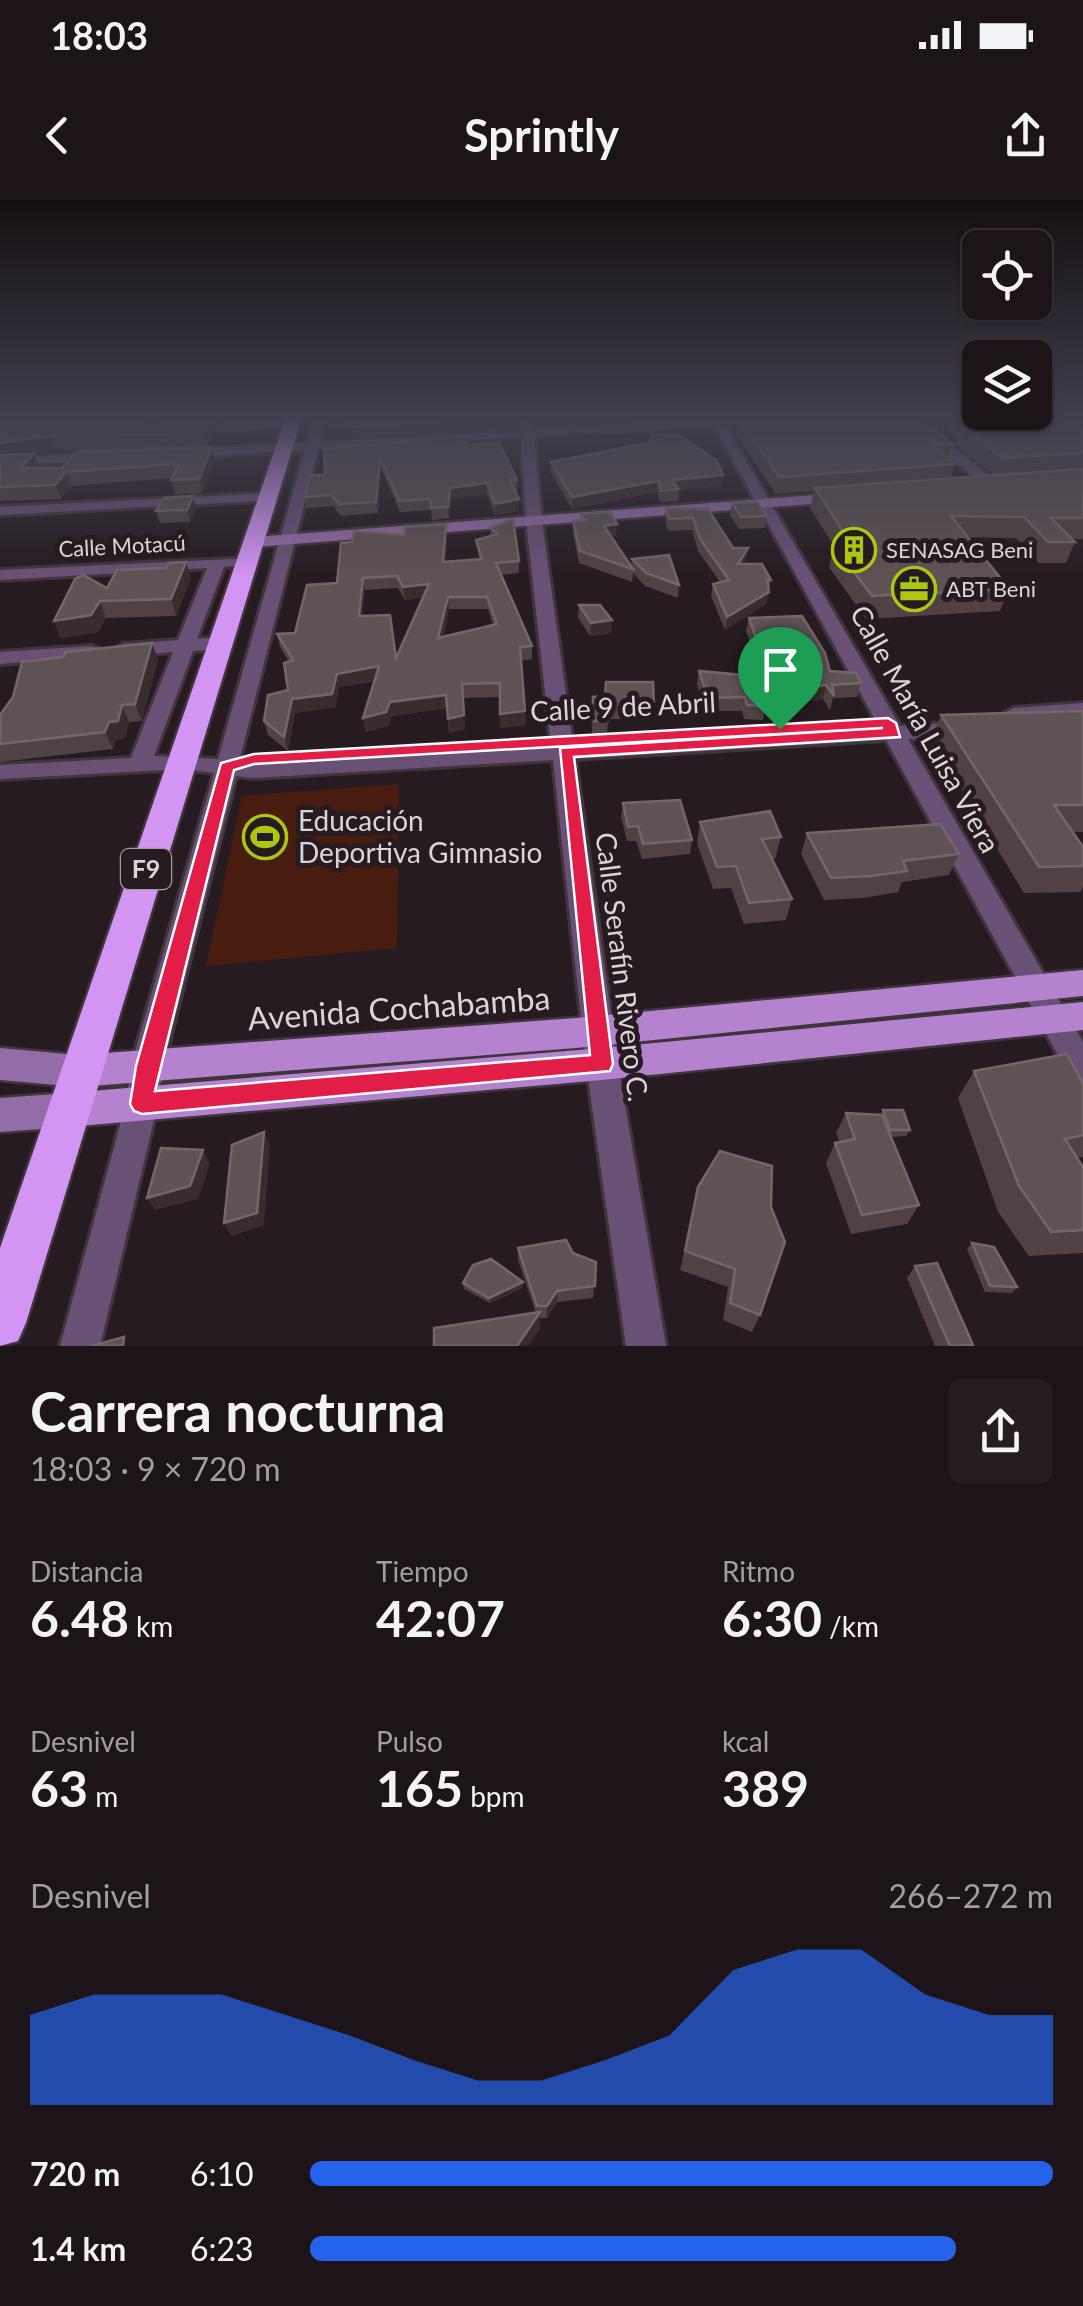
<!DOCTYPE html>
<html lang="es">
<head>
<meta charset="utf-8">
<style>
	body { margin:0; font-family:Lato,sans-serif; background:#251d22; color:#f1f3f6; height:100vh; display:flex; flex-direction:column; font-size:38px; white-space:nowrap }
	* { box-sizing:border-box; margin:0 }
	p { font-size:32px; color:#a09ea2 }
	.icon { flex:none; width:55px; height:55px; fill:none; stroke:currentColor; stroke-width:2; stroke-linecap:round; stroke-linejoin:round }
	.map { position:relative; height:1146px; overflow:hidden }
	.sheet { display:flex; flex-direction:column; background:#1c1419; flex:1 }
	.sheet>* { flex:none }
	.tools { position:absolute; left:962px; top:30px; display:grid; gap:20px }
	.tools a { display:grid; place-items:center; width:90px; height:90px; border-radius:15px; background:#1c1419; box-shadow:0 2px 8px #0004,0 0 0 2px #3a3338; font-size:50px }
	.pin { position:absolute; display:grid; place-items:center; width:85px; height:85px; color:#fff; margin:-102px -42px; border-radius:50% 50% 50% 0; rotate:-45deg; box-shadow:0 0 10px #0007 }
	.pin .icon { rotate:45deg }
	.round { display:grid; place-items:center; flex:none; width:105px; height:105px; border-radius:15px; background:#251d22 }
	.head { display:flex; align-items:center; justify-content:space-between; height:170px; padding:0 30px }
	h1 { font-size:55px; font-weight:700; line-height:75px }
	.metrics { display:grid; grid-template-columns:repeat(3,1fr); gap:15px; height:170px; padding:10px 30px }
	.metrics div { display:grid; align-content:center }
	.metrics b { font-size:50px; font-weight:700 }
	.metrics small { font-size:28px; font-weight:400 }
	.metrics p { font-size:28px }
	.chart { height:280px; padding:20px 30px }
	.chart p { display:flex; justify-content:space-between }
	.chart svg { width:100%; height:180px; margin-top:10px; fill:#2563eb; opacity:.7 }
	ul { padding:0 30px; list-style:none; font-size:32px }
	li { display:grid; grid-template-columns:160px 120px 1fr; align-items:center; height:75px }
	li i { height:25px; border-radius:12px; background:#2563eb }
	.status { display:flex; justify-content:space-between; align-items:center; height:70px; padding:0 50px; background:#1c1419; direction:ltr }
	.status svg { height:28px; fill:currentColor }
	header { display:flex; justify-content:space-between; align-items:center; height:130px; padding:0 30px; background:#1c1419; font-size:45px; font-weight:700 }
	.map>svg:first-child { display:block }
	.green { fill:#491c10 }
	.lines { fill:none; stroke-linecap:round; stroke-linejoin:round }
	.street-casing { stroke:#3f353b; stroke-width:6 }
	.secondary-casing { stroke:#3f353b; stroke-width:5 }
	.primary-casing { stroke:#3f353b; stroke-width:5 }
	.highway-casing { stroke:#3f353b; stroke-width:5 }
	.street { fill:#695176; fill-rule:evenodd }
	.secondary { fill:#936da8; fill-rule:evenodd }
	.primary { fill:#b482cf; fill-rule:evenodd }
	.highway { fill:#d295f3; fill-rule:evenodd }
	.wall { fill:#504244; fill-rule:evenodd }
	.shaded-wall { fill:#392c2f }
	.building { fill:#5f5254; stroke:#736669; stroke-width:2.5; fill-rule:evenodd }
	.route { fill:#e11d48; stroke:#fff; stroke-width:2.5; fill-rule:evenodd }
	.labels { text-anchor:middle; stroke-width:10; stroke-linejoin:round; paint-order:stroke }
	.far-street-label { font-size:22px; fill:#dbd4d8; stroke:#261b21 }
	.far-poi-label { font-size:22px; fill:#dbd4d8; stroke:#261b21; text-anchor:start }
	.shield { fill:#261b21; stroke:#a59ca1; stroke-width:2.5 }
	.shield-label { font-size:25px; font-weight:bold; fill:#dbd4d8 }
	.street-label { font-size:28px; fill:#dbd4d8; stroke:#261b21 }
	.poi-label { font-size:28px; fill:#dbd4d8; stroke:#261b21; text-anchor:start }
	.near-street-label { font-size:32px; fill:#dbd4d8; stroke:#261b21 }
</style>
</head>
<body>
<div class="status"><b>18:03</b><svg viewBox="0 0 49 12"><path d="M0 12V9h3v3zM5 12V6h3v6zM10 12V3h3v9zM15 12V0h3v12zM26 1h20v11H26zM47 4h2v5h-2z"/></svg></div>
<header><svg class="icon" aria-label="back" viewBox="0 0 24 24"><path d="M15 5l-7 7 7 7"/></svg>Sprintly<svg class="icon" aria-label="share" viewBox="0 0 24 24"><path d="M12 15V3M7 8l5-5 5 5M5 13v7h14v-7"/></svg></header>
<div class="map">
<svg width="1083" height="1146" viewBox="0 0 1083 1146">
	<rect width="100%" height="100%" fill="#261b21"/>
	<polygon class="green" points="399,584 397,748 206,766 242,596"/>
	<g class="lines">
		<defs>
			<g id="street">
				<path d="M314,217H326L320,242L521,230L520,217H532L533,229L709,217H799L793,221L725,225L900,526L964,522L975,529L964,536L908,539L1083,842V885L1072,881L886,540L575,559L618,864L666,1146H626L586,864L553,560L253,578L236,576L163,866L158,903L100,1146H60L126,903L131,866L214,573L182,569L0,579V565L131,558L173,452L123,456L114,450L123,444L178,440L207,368L0,380V370L253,358V364L224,367L197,439L221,437L230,443L221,449L193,451L154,556L218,559L305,250L182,258L175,254L182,250L307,243ZM714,225L879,527L573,545L542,321L534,236ZM521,237L526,321L551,546L239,562L318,250Z"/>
				<polygon points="902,217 915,217 998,283 998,289 988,289"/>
				<polygon points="292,219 298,223 296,226 180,232 174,228 180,224"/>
				<polygon points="172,242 177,243 177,249 84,253 78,249 84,245"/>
				<polygon points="105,254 105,260 100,261 0,265 0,257"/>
				<polygon points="269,293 274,294 274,300 0,315 0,307"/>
				<polygon points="91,446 98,448 98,456 0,464 0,452"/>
				<polygon points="1083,503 1083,515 1013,520 1003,514 1013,508"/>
			</g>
			<g id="secondary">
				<polygon points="843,293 851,298 849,301 254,347 245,342 254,337"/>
				<polygon points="0,848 79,855 91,860 96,871 91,882 79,887 0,880"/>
				<polygon points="68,893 81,898 86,910 81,922 68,927 0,932 0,898"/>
			</g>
			<g id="primary">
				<polygon points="1083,770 1083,796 576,848 79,887 67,882 62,871 67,860 79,855 576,818"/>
				<polygon points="1083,802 1083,830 602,880 68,927 55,922 50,910 55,898 68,893 602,848"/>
			</g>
			<polygon id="highway" points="286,217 302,217 26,1123 18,1141 0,1146 0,1048"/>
		</defs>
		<use href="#street" class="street-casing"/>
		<use href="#secondary" class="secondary-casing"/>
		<use href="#primary" class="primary-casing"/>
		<use href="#highway" class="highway-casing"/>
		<use href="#street" class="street"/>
		<use href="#secondary" class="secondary"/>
		<use href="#primary" class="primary"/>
		<use href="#highway" class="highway"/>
	</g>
	<g class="wall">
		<polygon points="0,217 259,217 149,222 145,225 210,221 213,234 208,246 55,250 18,254 39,268 215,260 202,293 175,294 171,280 172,278 72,286 61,299 0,301"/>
		<polygon points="326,217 480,217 456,218 457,232 351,239 349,226 327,227"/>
		<polygon points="930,217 1083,217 1083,339 1072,339 1075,342 1066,363 1039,363 1016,338 968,337 1009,389 1000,411 866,419 829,367 834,346 810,308 814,291 776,294 735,233 737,218 904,223 952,244 948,258 955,264 951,278 994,275 956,245 958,238"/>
		<polygon points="652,235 723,275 721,286 679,290 678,301 660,302 657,292 572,309 551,273 551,262 651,243"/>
		<polygon points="466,245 517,280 517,291 515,291 519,311 495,315 487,294 451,299 449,318 432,320 431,310 400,312 381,268 378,313 341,316 333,306 307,308 305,297 325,275 324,249"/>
		<polygon points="193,296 196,308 190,322 160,323 156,311"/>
		<polygon points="732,303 767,316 765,328 739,329 730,315"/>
		<polygon points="666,308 708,309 733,348 748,348 743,364 771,380 766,404 725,430 711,396 713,384 720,382 698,351 692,330 668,331 665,320"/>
		<polygon points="581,314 616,336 611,336 631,366 632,359 679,385 678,398 645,386 633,373 632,382 579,363 573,333 573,321 581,321"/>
		<path d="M513,319L519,361V373L501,375L532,446V459L521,461L526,525L500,528V497L463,498L465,529L449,533L447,508L392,516L388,526L365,532L375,481L339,487L335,507L295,513L288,551L268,535L264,521L288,490L289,462L280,447L277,434L295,433L337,383L352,342L404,335L447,336L445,362L479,359L476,340L490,336V327ZM398,388L405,400L423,397L396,458L362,416L365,390ZM449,409H488L493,425L443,437Z"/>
		<polygon points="191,378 176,416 106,418 98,432 61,438 54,421 107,388"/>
		<polygon points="579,405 611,433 590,436 578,418"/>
		<polygon points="802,416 830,471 861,483 857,497 833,498 830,510 823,499 765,508 763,520 744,519 742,511 705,511 697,485 699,471 751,476 752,470 781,477 805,472 795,457 756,460 746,431 749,418"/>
		<polygon points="158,459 142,521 129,522 125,538 116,540 113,549 0,562 0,515"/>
		<polygon points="593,497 654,505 653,519 608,519 607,535 592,535"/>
		<polygon points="1083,511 1083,632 1072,632 1083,647 1083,687 1080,692 1024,693 931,540 941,515"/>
		<polygon points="623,603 692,640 690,654 642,659 636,641 627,641 621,617"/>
		<polygon points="700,622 781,637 775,659 772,659 792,699 786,720 744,724 731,688 713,689 697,643"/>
		<polygon points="807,633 959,654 949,675 902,682 898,692 863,698 824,700 801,654"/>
		<polygon points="974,871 1083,884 1083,957 1077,958 1083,967 1083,1053 1029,1056 998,1012 958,898"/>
		<polygon points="883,910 910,930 906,936 891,937 919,1005 907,1024 851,1034 826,963 835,943 840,942 836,933 846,913 881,915"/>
		<polygon points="698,987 771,1007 760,1115 752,1132 723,1120 728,1087 680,1070"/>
		<polygon points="972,1043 1017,1087 1012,1093 985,1092 967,1049"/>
		<polygon points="518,1048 573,1053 596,1062 593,1098 557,1102 547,1118 540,1118 540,1129 528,1146 434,1146 536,1113 518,1060"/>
		<polygon points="915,1066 973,1145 971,1146 935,1146 907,1078"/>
		<polygon points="523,1082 523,1088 490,1103 464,1089 463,1083"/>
	</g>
	<g class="shaded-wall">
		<polygon points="136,217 147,217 149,222 139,229"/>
		<polygon points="550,217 664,217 550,226"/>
		<polygon points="210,221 213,234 208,246 204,233"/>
		<polygon points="51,236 55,250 0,257 0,243"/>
		<polygon points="212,247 215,260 202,293 199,279"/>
		<polygon points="34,254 39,267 26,282 20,268"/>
		<polygon points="380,257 381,268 378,313 376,302"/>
		<polygon points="66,272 72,286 61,299 55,285"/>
		<polygon points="723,275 721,286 679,290 672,280"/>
		<polygon points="658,281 657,292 572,309 572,297"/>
		<polygon points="487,283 487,294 451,299 449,318 448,307 450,288"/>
		<polygon points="193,296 196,308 190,322 187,310"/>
		<polygon points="519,299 519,311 495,315 495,304"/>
		<polygon points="446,324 447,336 444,374 443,362"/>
		<polygon points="617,324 616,336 603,338 604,326"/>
		<polygon points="748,348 746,360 736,377 738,364"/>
		<polygon points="186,362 191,378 176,416 171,399"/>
		<polygon points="363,378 365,390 361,429 359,416"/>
		<polygon points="429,384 431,397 405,400 403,387"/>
		<polygon points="769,392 766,404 725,430 727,417"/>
		<polygon points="448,397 449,409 439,451 438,438"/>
		<polygon points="100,401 106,418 98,432 61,438 54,421"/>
		<polygon points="612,420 611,433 590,436 591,423"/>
		<polygon points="152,443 158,459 142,521 135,504"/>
		<polygon points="379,466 381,479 339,487 335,507 295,513 288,551 284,537 292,499 337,474"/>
		<polygon points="826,485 823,499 765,508 764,495"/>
		<polygon points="446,495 448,508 392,516 388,526 365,532 363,518 390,502"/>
		<polygon points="122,505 129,522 125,538 116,540 113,549 105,532 109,522"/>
		<polygon points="525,511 526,525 500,528 500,514"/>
		<polygon points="464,515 465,529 449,533 448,519"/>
		<polygon points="264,932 270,945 264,1025 231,1036 224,1023"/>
		<polygon points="203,950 210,964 198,999 155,1010 147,998"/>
		<polygon points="523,1082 523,1088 490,1103 489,1098"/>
		<polygon points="557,1091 557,1102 547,1118 547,1106"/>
		<polygon points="540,1112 540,1129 528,1146 517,1146"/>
	</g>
	<g class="building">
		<polygon points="0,217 136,217 145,225 210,221 204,233 51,236 0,243"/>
		<polygon points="349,217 455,217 456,220 349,227"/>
		<polygon points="746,217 896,217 904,223 912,222 925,231 935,230 952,244 933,245 955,264 779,277 737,218"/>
		<polygon points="959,217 1083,217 1083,253 1003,258 961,226 971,226"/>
		<polygon points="678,234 717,261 723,275 672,280 679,289 661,291 658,281 572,297 551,262 653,242 652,235"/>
		<polygon points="463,236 466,245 499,243 517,280 510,280 519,299 495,304 487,283 450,288 448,307 431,308 430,299 399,301 380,257 376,302 339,304 331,295 305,297 311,275 325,275 324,249"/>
		<polygon points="212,247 199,279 171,280 179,264 66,272 55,285 0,287 0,255 34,254 20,268 62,268 75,252"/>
		<polygon points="1083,269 1083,318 1051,318 1075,342 1048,342 1024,317 951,316 1009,389 872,396 834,346 851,344 815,288"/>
		<polygon points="193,296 187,310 156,311 164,298"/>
		<polygon points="757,302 767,316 741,317 732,303"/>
		<polygon points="666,308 708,309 733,348 748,348 738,364 762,364 771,380 767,380 769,392 727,417 713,384 729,380 700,339 693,318 669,319"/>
		<polygon points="610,312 617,324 604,326 633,369 580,351 573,321 585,320 581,314"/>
		<path d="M513,319L519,361L496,363L532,446L520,447L525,511L500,514V483L462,484L464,515L448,519L446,495L390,502L386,512L363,518L379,466L337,474L332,494L292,499L284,537L264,521L268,495L288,490L284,463L293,460L277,434L295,433L307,385L337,383L341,343L352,342L354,331L404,335L405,327L446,324L443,362L482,359L476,340L498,334L490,327ZM397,376L403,387L429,384L396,458L390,415L359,416L363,378ZM448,397H487L497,424L438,438Z"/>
		<polygon points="669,355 679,385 646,373 632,359"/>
		<polygon points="186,362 171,399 100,401 91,415 54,421 75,379 83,375 107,388 117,370 166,368 169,363"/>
		<polygon points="579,405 600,405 612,420 591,423"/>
		<polygon points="802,416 825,453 830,471 856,473 861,483 832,485 834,496 826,485 764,495 766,506 747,505 745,497 708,498 699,471 755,476 752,470 779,471 781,477 816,470 798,444 759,447 749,418"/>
		<polygon points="152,443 135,504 122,505 118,521 109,522 105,532 0,544 0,515 13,497 22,462 63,457 66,452"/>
		<polygon points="606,482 653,482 654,505 608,505 608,521 592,521 593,497 605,496"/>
		<polygon points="1083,511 1083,605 1054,605 1083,647 1083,666 1039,667 941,515"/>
		<polygon points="680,600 692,640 643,644 638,626 628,627 623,603"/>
		<polygon points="770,611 781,637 762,639 792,699 749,703 736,666 717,667 700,622"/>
		<polygon points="940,624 959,654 903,661 907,671 871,676 831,678 807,633"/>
		<polygon points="1067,854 1083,884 1083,935 1065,939 1083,967 1083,1030 1051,1032 1019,986 974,871"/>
		<polygon points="883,910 903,910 910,930 890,930"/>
		<polygon points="846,913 882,915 919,1005 862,1015 835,943 855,939"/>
		<polygon points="264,932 257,1013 224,1023 232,945"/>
		<polygon points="161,948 203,950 190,986 147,998"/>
		<polygon points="720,951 772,966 771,1007 785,1042 760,1115 730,1103 735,1069 685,1051 698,987"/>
		<polygon points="566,1040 573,1053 596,1062 595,1086 557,1091 547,1106 537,1106 518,1048"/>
		<polygon points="972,1043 994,1047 1017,1087 990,1086"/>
		<polygon points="491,1059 523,1082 489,1098 463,1083 473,1065"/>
		<polygon points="937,1063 973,1145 950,1146 915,1066"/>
		<polygon points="540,1112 517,1146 434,1146 434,1128"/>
		<polygon points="124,1137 123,1146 91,1146"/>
	</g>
	<linearGradient id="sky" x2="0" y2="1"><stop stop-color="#150f12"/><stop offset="0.58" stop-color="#413f4e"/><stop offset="1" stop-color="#413f4e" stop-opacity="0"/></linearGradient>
	<rect width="1083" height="377" fill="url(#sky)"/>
	<path class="route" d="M888,518L896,523L900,537L574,557L613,864L610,871L142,914L134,911L130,904L136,866L221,563L254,554ZM883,528L560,548L590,855L155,891L234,570L254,564Z"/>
	<defs>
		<symbol id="building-ring" viewBox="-11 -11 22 22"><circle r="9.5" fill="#261b21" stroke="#adc610" stroke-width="1.5"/><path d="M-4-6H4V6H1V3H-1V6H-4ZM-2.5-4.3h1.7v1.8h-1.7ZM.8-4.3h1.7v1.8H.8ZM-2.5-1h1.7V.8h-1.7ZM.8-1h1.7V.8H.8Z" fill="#adc610"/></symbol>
		<symbol id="office-ring" viewBox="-11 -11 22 22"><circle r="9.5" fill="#261b21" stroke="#adc610" stroke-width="1.5"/><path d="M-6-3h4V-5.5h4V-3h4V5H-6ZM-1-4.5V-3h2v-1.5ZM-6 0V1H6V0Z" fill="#adc610"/></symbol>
		<symbol id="stadium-ring" viewBox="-11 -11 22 22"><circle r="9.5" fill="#261b21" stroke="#adc610" stroke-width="1.5"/><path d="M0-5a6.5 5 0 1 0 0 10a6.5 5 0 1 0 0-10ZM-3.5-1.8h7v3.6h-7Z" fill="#adc610"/></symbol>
	</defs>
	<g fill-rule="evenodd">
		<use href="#building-ring" x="829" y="325" width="50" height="50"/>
		<use href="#office-ring" x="889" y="364" width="50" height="50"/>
		<use href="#stadium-ring" x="240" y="612" width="50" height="50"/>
	</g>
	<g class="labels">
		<g class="far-street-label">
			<text transform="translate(122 346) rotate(-3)" y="8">Calle Motacú</text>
		</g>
		<g class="far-poi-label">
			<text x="886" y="358">SENASAG Beni</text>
			<text x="946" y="397">ABT Beni</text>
		</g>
		<rect class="shield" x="121" y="649" width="50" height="40" rx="8"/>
		<g class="shield-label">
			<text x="146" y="678">F9</text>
		</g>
		<g class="street-label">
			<text transform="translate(623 507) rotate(-3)" y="10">Calle 9 de Abril</text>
			<text transform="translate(925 529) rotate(61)" y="10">Calle María Luisa Viera</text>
			<text transform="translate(622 767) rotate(83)" y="10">Calle Serafín Rivero C.</text>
		</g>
		<g class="poi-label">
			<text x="298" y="631">Educación<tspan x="298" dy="32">Deportiva Gimnasio</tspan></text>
		</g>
		<g class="near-street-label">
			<text transform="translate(399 809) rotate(-4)" y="11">Avenida Cochabamba</text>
		</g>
	</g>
</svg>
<div class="tools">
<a><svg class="icon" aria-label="locate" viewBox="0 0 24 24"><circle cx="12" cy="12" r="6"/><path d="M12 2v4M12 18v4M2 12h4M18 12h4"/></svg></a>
<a><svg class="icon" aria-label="layers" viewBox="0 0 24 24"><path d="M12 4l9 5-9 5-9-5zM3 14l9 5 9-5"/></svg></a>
</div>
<div class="pin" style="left:780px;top:529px;background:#1e9e55"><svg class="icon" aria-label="arrive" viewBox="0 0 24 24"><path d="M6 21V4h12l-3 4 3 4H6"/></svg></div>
</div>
<section class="sheet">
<div class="head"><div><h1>Carrera nocturna</h1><p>18:03 · 9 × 720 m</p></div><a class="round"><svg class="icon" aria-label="share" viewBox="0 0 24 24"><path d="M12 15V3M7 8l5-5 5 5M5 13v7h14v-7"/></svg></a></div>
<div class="metrics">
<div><p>Distancia</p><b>6.48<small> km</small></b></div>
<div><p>Tiempo</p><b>42:07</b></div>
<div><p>Ritmo</p><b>6:30<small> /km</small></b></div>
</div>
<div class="metrics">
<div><p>Desnivel</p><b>63<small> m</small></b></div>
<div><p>Pulso</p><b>165<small> bpm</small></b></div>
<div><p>kcal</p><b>389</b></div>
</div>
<div class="chart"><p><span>Desnivel</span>266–272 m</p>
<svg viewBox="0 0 160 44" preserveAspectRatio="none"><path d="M0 44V22L10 17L20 17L30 17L40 22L50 27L60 33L70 38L80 38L90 33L100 27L110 11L120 6L130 6L140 17L150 22L160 22V44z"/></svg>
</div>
<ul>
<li><b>720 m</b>6:10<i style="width:100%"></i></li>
<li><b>1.4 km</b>6:23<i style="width:87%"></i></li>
</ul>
</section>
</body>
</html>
